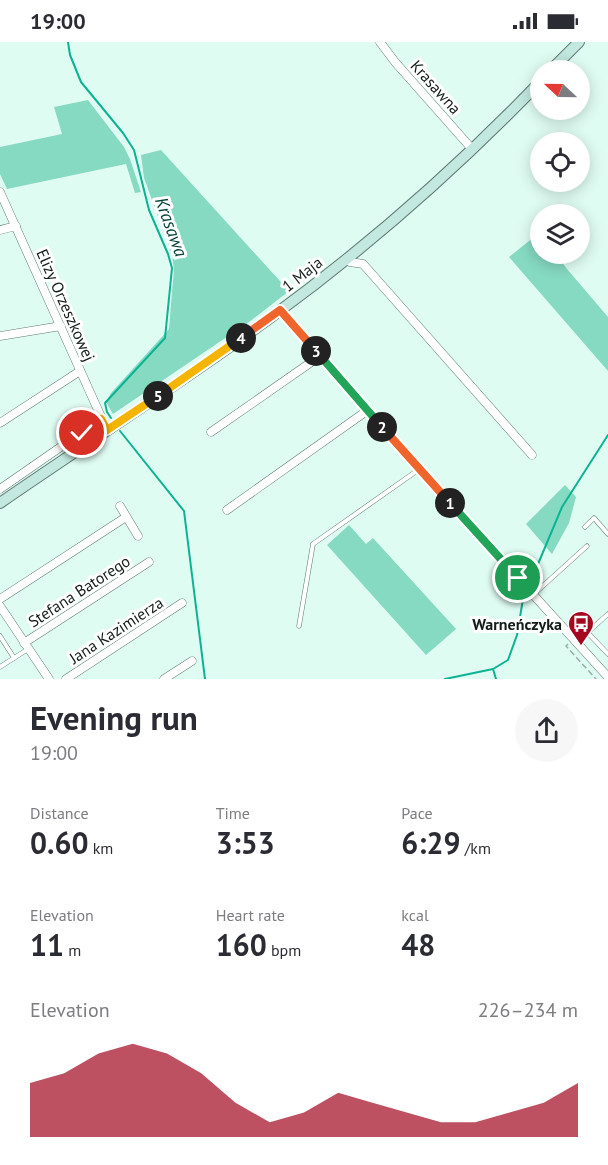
<!DOCTYPE html>
<html lang="en">
<head>
<meta charset="utf-8">
<style>
	body { margin:0; font-family:"PT Sans",sans-serif; background:#f7f7f7; color:#2b2b33; height:100vh; display:flex; flex-direction:column; font-size:22px; white-space:nowrap }
	* { box-sizing:border-box; margin:0 }
	p { font-size:20px; color:#7c7c81 }
	.icon { flex:none; width:33px; height:33px; fill:none; stroke:currentColor; stroke-width:2; stroke-linecap:round; stroke-linejoin:round }
	.map { position:relative; height:637px; overflow:hidden }
	.drawer { display:flex; flex-direction:column; background:#fff; flex:1 }
	.drawer>* { flex:none }
	.needle { width:39px; rotate:292deg }
	.fabs { position:absolute; left:530px; top:18px; display:grid; gap:12px }
	.fabs a { display:grid; place-items:center; width:60px; height:60px; border-radius:50%; background:#fff; box-shadow:0 3px 15px #0003; font-size:30px }
	.pin { position:absolute; display:grid; place-items:center; width:51px; height:51px; color:#fff; margin:-26px; border:3px solid #fff; border-radius:50%; box-shadow:0 2px 6px #0007 }
	.km { position:absolute; width:30px; height:30px; margin:-15px; border-radius:50%; background:#222; color:#fff; font-size:16px; line-height:30px; text-align:center }
	.round { display:grid; place-items:center; flex:none; width:63px; height:63px; border-radius:32px; background:#f7f7f7 }
	.head { display:flex; align-items:center; justify-content:space-between; height:102px; padding:0 30px }
	h1 { font-size:33px; font-weight:700; line-height:45px }
	.metrics { display:grid; grid-template-columns:repeat(3,1fr); gap:9px; height:102px; padding:6px 30px }
	.metrics div { display:grid; align-content:center }
	.metrics b { font-size:30px; font-weight:700 }
	.metrics small { font-size:16px; font-weight:400 }
	.metrics p { font-size:16px }
	.chart { height:168px; padding:12px 30px }
	.chart p { display:flex; justify-content:space-between }
	.chart svg { width:100%; height:108px; margin-top:6px; fill:#a3081f; opacity:.7 }
	.status { display:flex; justify-content:space-between; align-items:center; height:42px; padding:0 30px; background:#fff; direction:ltr }
	.status svg { height:16px; fill:currentColor }
	.map>svg:first-child { display:block }
	.green { fill:#86dac2 }
	.lines { fill:none; stroke-linecap:round; stroke-linejoin:round }
	.stream { stroke:#0cb393; stroke-width:2 }
	.lane-casing { stroke:#607a72; stroke-width:5 }
	.street-casing { stroke:#607a72; stroke-width:9 }
	.secondary-casing { stroke:#607a72; stroke-width:12 }
	.path { stroke:#98aea7; stroke-width:1.5; stroke-dasharray:6 3; stroke-linecap:butt }
	.lane { stroke:#fff; stroke-width:4 }
	.street { stroke:#fff; stroke-width:8 }
	.secondary { stroke:#c2e8df; stroke-width:10 }
	.split-1-casing { stroke:#fff; stroke-width:12 }
	.split-2-casing { stroke:#fff; stroke-width:12 }
	.split-3-casing { stroke:#fff; stroke-width:12 }
	.split-4-casing { stroke:#fff; stroke-width:12 }
	.split-5-casing { stroke:#fff; stroke-width:12 }
	.split-6-casing { stroke:#fff; stroke-width:12 }
	.split-1 { stroke:#22a559; stroke-width:8 }
	.split-2 { stroke:#f0652b; stroke-width:8 }
	.split-3 { stroke:#22a559; stroke-width:8 }
	.split-4 { stroke:#f0652b; stroke-width:8 }
	.split-5 { stroke:#f5b400; stroke-width:8 }
	.split-6 { stroke:#f5b400; stroke-width:8 }
	.labels { text-anchor:middle; stroke-width:6; stroke-linejoin:round; paint-order:stroke }
	.street-label { font-size:16px; fill:#121d19; stroke:#fff }
	.poi-label { font-size:16px; font-weight:bold; fill:#121d19; stroke:#fff; text-anchor:end }
	.water-label { font-size:18px; font-style:italic; fill:#044336; stroke:#fff }
</style>
</head>
<body>
<div class="status"><b>19:00</b><svg viewBox="0 0 49 12"><path d="M0 12V9h3v3zM5 12V6h3v6zM10 12V3h3v9zM15 12V0h3v12zM26 1h20v11H26zM47 4h2v5h-2z"/></svg></div>
<div class="map">
<svg width="608" height="637" viewBox="0 0 608 637">
	<rect width="100%" height="100%" fill="#dffcf3"/>
	<g class="green">
		<polygon points="88,58 124,105 130,117 141,150 135,151 126,122 7,147 0,132 0,105 62,92 54,65"/>
		<polygon points="161,108 289,249 249,280 113,372 106,360 111,351 169,287 174,227 172,213 144,136 141,113"/>
		<polygon points="534,195 540,199 540,212 556,212 567,227 608,275 608,329 509,215"/>
		<polygon points="565,443 576,455 569,481 552,512 526,482"/>
		<polygon points="349,483 366,502 373,496 456,587 426,613 327,503"/>
	</g>
	<g class="lines">
		<g class="stream">
			<polyline points="68,0 70,13 81,40 123,91 134,108 149,168 168,212 172,226 165,296 105,361 107,370 111,376"/>
			<polyline points="120,389 184,469 205,637"/>
			<polyline points="530,541 562,465 608,393"/>
			<polyline points="493,627 508,618 517,593 524,551"/>
			<polyline points="445,637 493,627 496,637"/>
		</g>
		<defs>
			<g id="lane">
				<polyline points="585,485 594,476 608,492"/>
				<polyline points="534,552 587,504"/>
				<polyline points="299,584 313,502 418,428"/>
				<polyline points="588,591 608,612"/>
				<polyline points="0,594 14,616 0,625"/>
				<polyline points="577,600 608,572"/>
				<polyline points="14,616 28,607"/>
			</g>
			<g id="street">
				<polyline points="380,0 395,20 472,107"/>
				<polyline points="0,150 107,388"/>
				<polyline points="0,188 16,184"/>
				<polyline points="347,216 350,220 363,222 532,413"/>
				<polyline points="280,268 419,427 608,635"/>
				<polyline points="0,294 61,284"/>
				<polyline points="0,381 80,329"/>
				<polyline points="211,390 320,314"/>
				<polyline points="0,447 101,377"/>
				<polyline points="120,464 138,494"/>
				<polyline points="227,468 368,368"/>
				<polyline points="0,557 126,475"/>
				<polyline points="0,564 49,637"/>
				<polyline points="24,601 149,520"/>
				<polyline points="66,637 182,561"/>
				<polyline points="164,637 192,619"/>
			</g>
			<g id="secondary">
				<polyline points="551,28 579,0"/>
				<path d="M0,461C90,399 182,340 270,276C366,206 457,126 540,40"/>
			</g>
		</defs>
		<use href="#lane" class="lane-casing"/>
		<use href="#street" class="street-casing"/>
		<use href="#secondary" class="secondary-casing"/>
		<polyline class="path" points="568,602 566,604 596,637"/>
		<use href="#lane" class="lane"/>
		<use href="#street" class="street"/>
		<use href="#secondary" class="secondary"/>
	</g>
	<g class="lines">
		<defs>
			<polyline id="split-1" points="450,461 518,536"/>
			<polyline id="split-2" points="382,385 450,461"/>
			<polyline id="split-3" points="316,309 382,385"/>
			<polyline id="split-4" points="241,296 280,268 316,309"/>
			<polyline id="split-5" points="158,354 241,296"/>
			<polyline id="split-6" points="82,391 101,377 107,388 158,354"/>
		</defs>
		<use href="#split-1" class="split-1-casing"/>
		<use href="#split-2" class="split-2-casing"/>
		<use href="#split-3" class="split-3-casing"/>
		<use href="#split-4" class="split-4-casing"/>
		<use href="#split-5" class="split-5-casing"/>
		<use href="#split-6" class="split-6-casing"/>
		<use href="#split-1" class="split-1"/>
		<use href="#split-2" class="split-2"/>
		<use href="#split-3" class="split-3"/>
		<use href="#split-4" class="split-4"/>
		<use href="#split-5" class="split-5"/>
		<use href="#split-6" class="split-6"/>
	</g>
	<defs>
		<symbol id="bus-pin" viewBox="-11 -11 22 30"><path d="M0 17L-7.5 6A9.5 9.5 0 1 1 7.5 6Z" fill="#a3081f" stroke="#fff"/><path d="M-5-6H5V4H4V6H2V4H-2V6H-4V4H-5ZM-3.5-4V0h7V-4ZM-3.5 1.2v1.5H-2V1.2ZM2 1.2v1.5H3.5V1.2Z" fill="#fff"/></symbol>
	</defs>
	<g fill-rule="evenodd">
		<use href="#bus-pin" x="566" y="567" width="30" height="40"/>
	</g>
	<g class="labels">
		<g class="street-label">
			<text transform="translate(436 45) rotate(48)" y="6">Krasawna</text>
			<text transform="translate(302 232) rotate(-38)" y="6">1 Maja</text>
			<text transform="translate(66 263) rotate(66)" y="6">Elizy Orzeszkowej</text>
			<text transform="translate(79 549) rotate(-33)" y="6">Stefana Batorego</text>
			<text transform="translate(116 588) rotate(-33)" y="6">Jana Kazimierza</text>
		</g>
		<g class="poi-label">
			<text x="562" y="588">Warneńczyka</text>
		</g>
		<g class="water-label">
			<text transform="translate(171 185) rotate(70)" y="6">Krasawa</text>
		</g>
	</g>
</svg>
<div class="fabs">
<a><svg class="needle" viewBox="-14 -14 28 28"><path d="M0-13l5 13h-10z" fill="#e53935"/><path d="M0 13l5-13h-10z" fill="#7c7c81"/></svg></a>
<a><svg class="icon" aria-label="locate" viewBox="0 0 24 24"><circle cx="12" cy="12" r="6"/><path d="M12 2v4M12 18v4M2 12h4M18 12h4"/></svg></a>
<a><svg class="icon" aria-label="layers" viewBox="0 0 24 24"><path d="M12 4l9 5-9 5-9-5zM3 14l9 5 9-5"/></svg></a>
</div>
<div class="pin" style="left:518px;top:536px;background:#1e9e55"><svg class="icon" aria-label="arrive" viewBox="0 0 24 24"><path d="M6 21V4h12l-3 4 3 4H6"/></svg></div>
<div class="pin" style="left:82px;top:391px;background:#d93025"><svg class="icon" aria-label="check" viewBox="0 0 24 24"><path d="M5 12l5 5 9-10"/></svg></div>
<b class="km" style="left:450px;top:461px">1</b>
<b class="km" style="left:382px;top:385px">2</b>
<b class="km" style="left:316px;top:309px">3</b>
<b class="km" style="left:241px;top:296px">4</b>
<b class="km" style="left:158px;top:354px">5</b>
</div>
<section class="drawer">
<div class="head"><div><h1>Evening run</h1><p>19:00</p></div><a class="round"><svg class="icon" aria-label="share" viewBox="0 0 24 24"><path d="M12 15V3M7 8l5-5 5 5M5 13v7h14v-7"/></svg></a></div>
<div class="metrics">
<div><p>Distance</p><b>0.60<small> km</small></b></div>
<div><p>Time</p><b>3:53</b></div>
<div><p>Pace</p><b>6:29<small> /km</small></b></div>
</div>
<div class="metrics">
<div><p>Elevation</p><b>11<small> m</small></b></div>
<div><p>Heart rate</p><b>160<small> bpm</small></b></div>
<div><p>kcal</p><b>48</b></div>
</div>
<div class="chart"><p><span>Elevation</span>226–234 m</p>
<svg viewBox="0 0 160 44" preserveAspectRatio="none"><path d="M0 44V22L10 18L20 10L30 6L40 10L50 18L60 30L70 38L80 34L90 26L100 30L110 34L120 38L130 38L140 34L150 30L160 22V44z"/></svg>
</div>
</section>
</body>
</html>
